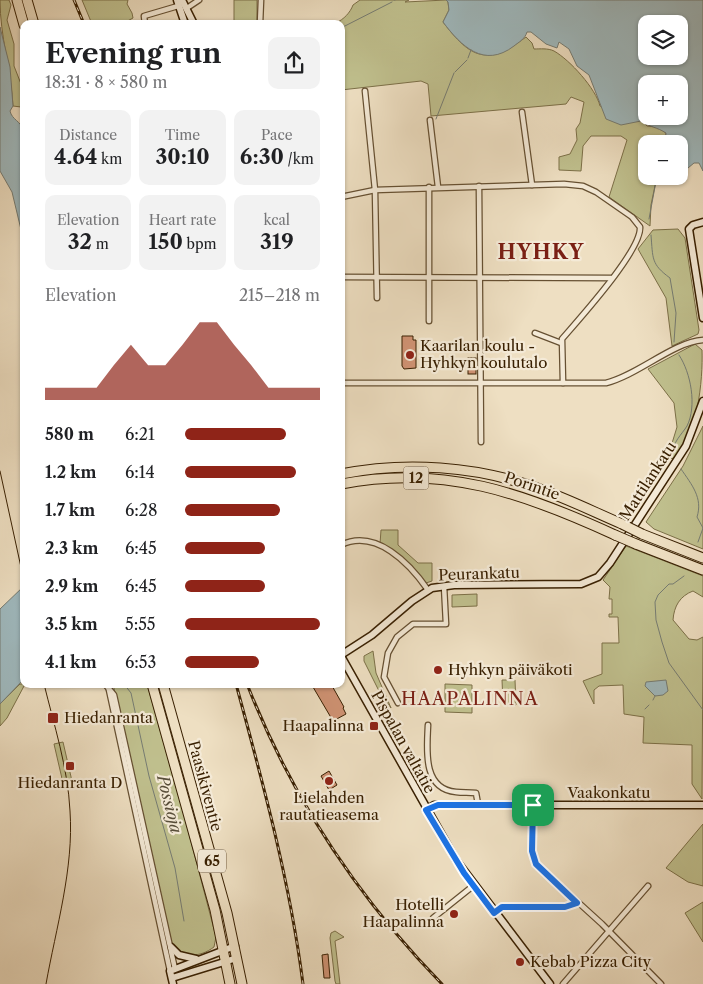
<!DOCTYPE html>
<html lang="en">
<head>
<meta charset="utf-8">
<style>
	body { margin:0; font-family:"Libre Caslon Text",serif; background:#f2f2f2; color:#202124; height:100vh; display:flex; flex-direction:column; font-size:19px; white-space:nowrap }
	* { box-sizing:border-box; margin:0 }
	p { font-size:16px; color:#757577 }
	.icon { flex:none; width:28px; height:28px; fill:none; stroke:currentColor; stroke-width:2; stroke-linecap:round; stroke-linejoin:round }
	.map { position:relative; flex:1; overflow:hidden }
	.side { position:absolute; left:20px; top:20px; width:325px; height:668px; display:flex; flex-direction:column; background:#fff; border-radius:10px; box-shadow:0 1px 4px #0004 }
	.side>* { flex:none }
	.fabs { position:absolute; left:638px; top:15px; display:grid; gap:10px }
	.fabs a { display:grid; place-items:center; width:50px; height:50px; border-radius:10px; background:#fff; box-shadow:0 1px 4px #0004; font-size:25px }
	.pin { position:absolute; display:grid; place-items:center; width:42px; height:42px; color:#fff; margin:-21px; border-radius:10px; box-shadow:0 2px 8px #0006 }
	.round { display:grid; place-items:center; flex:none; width:52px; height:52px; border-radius:10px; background:#f2f2f2 }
	.summary { display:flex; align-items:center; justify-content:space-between; height:85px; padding:0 25px }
	h1 { font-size:28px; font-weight:700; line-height:38px }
	.stats { display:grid; grid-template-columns:repeat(3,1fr); gap:8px; height:85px; padding:5px 25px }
	.stats div { display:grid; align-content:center; border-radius:10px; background:#f2f2f2; text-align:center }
	.stats b { font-size:21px; font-weight:700 }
	.stats small { font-size:14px; font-weight:400 }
	.stats p { font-size:14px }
	.chart { height:140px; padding:10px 25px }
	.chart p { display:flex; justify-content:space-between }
	.chart svg { width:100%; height:90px; margin-top:5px; fill:#8f2418; opacity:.7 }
	ul { padding:0 25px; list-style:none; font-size:16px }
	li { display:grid; grid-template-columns:80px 60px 1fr; align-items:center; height:38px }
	li i { height:12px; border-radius:6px; background:#8f2418 }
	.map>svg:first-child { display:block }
	.green { fill:#c0c08e; stroke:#7c7048 }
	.water { fill:#9fb9be; stroke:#767c73; fill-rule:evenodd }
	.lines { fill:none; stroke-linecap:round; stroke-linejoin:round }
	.stream { stroke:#767c73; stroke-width:1 }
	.building { fill:#d09374; stroke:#392002 }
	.street-casing { stroke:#665032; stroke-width:7 }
	.secondary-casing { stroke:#392002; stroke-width:9 }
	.highway-casing { stroke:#392002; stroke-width:11 }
	.street { stroke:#f4ead7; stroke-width:4.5 }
	.secondary { stroke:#f4ead7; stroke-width:6 }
	.highway { stroke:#eedfc2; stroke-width:9 }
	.tram { stroke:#392002; stroke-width:1 }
	.rail-casing { stroke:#392002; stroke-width:3 }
	.rail { stroke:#f4ead7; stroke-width:1; stroke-dasharray:4; stroke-linecap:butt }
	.highway-bridge-casing { stroke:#392002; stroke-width:11; stroke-linecap:butt }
	.highway-bridge { stroke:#eedfc2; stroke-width:9 }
	.route-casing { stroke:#fff; stroke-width:10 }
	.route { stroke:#1a73e8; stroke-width:6 }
	.poi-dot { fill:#8f2418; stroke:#f4ead7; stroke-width:2 }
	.labels { text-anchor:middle; stroke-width:4.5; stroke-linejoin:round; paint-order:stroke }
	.shield { fill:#f4ead7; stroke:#715d42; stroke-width:1 }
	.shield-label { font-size:14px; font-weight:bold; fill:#392002 }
	.poi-label { font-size:15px; fill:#392002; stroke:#f4ead7; text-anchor:start }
	.street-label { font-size:15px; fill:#392002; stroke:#f4ead7 }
	.water-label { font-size:16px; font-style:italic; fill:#584e3a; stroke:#f4ead7 }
	.quarter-label { font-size:18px; letter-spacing:1px; fill:#7a1f14; stroke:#f4ead7 }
	.district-label { font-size:20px; font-weight:bold; letter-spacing:1px; fill:#7a1f14; stroke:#f4ead7 }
</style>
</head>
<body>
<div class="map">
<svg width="703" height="984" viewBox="0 0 703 984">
	<rect width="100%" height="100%" fill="#eedfc2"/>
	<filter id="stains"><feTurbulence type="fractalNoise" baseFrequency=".004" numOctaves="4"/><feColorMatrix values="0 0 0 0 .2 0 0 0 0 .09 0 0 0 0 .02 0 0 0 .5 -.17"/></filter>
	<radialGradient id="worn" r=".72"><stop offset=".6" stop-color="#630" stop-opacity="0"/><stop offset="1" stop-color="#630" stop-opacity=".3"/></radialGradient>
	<g class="green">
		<path d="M0,0H9L11,5L7,20L14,44V66L23,89L24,105L21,107L13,106C11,70 0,36 0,0Z"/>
		<polygon points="82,0 128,0 127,4 132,13 133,18 122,24 92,24"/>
		<rect x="234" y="0" width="23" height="24"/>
		<path d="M360,0H409L405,2L446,0L448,2L449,10L443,22C471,59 487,66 526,37L532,43L534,49C540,49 548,48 554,51C570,60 596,89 600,106L641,120L647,126L657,127L666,133L665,144H646V176H657L651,205L650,226L609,197L627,140L621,136H591L583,146L581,171L559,170V157L570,154L577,140L576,129L580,123L584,102L571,97L566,104L555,105L431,116L428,84L421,81L341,90V24H320L324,21L336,23C344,19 350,13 353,5Z"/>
		<polygon points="678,229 685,238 699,330 698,334 672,346 666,298 638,249 653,230"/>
		<path d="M695,344L702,350C703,380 698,438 672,459L669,453L677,427L674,403L648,369Z"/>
		<polygon points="703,426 703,549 654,529 646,522 683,466"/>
		<path d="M381,530H398V545L418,563H432V581L426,583C414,566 400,552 380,544Z"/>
		<path d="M626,546L703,576V597L693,591C680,596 674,606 673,620L689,639L697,640L703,637L702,799L692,784V745L643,743L644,717L624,714L623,685L599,686L594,690V704L583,681L602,674V643H619L618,617H609V614H612V599H609L610,587L603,580Z"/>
		<polygon points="477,594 477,606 452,607 452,595"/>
		<polygon points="373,651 376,673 391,708 378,689 364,661 364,656"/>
		<polygon points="502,680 515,680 516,705 503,703"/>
		<polygon points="20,684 24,684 24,686 7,718 0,726 0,704"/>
		<path d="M113,684H147L183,811L216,937L214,947C199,958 184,958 172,944Z"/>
		<polygon points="445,684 472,685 472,713 445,712"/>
		<polygon points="63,742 72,781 63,783 54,744"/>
		<polygon points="703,824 703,886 688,882 666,868"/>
		<polygon points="703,902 703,942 685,913"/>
		<polygon points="335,931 344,937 335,941 340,984 336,984 335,981 330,938 331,933"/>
	</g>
	<g class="water">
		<path d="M446,0H703V171L699,163H694L688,168L684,164V160L679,157V144H665L666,133C657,127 649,127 641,121L621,125L606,119L589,75L577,66L569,49L559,42L557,48L546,44L531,32H527C525,39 519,42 514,46C484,69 461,46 443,22L449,10L448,2ZM646,24H679V56H646ZM646,84H679V116H646Z"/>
		<path d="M0,27L10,67L13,106L10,111C12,120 21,121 23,130L24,242L12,192L0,171Z"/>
		<polygon points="24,586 24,679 0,704 0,609"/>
		<polygon points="666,680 668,691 663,695 655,696 645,686 646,682"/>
	</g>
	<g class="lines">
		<g class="stream">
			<polyline points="394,0 395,0"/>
			<polyline points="341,28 392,2"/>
			<polyline points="468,58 471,50"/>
			<polyline points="455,72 467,60"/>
			<polyline points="436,119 454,73"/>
			<polyline points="649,219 657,176"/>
			<path d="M651,235C653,259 651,264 670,278L676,313L674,342"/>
			<path d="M673,453C672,443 682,434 687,426C697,406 691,373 679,355"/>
			<path d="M681,469C692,485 703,498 697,517L703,528L698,542"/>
			<polyline points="684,576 673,584 669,584 658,595 655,602 656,620 662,642 669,663 703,710"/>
			<polyline points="124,684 131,693 149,776 175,868 184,921"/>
			<polyline points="653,700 655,696"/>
			<polyline points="645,709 649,705"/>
		</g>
	</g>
	<g class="building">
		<polygon points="402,336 413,336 413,340 416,340 416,368 404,369 402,366"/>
		<rect x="468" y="358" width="8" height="16"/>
		<polygon points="319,684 331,684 344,707 343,708 346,714 333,721 313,687"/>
		<polygon points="329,771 337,785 329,790 321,776"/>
		<polygon points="328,954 330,978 324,978 322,955"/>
	</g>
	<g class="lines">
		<defs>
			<g id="street">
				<polyline points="187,8 199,0"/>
				<polyline points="145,24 144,16 178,6"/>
				<polyline points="260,24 261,0"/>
				<polyline points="365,91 375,190 377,298"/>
				<polyline points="522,112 532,185"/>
				<polyline points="430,120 438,187"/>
				<polyline points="479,186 481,442"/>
				<polyline points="429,187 429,321"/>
				<path d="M341,197L375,190L564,184L583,186L596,192L632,217L640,227C642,250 579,319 562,339L563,383"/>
				<polyline points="341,277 611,278"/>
				<polyline points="535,333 561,343"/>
				<path d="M341,383H606C638,375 673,342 703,340"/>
				<path d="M341,545C376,528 410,564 428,590"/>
				<polyline points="105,684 114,695 175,969"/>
				<polyline points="109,690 170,971"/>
				<polyline points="398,703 384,677 388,653 397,637 413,624 446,624 444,586"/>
				<path d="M428,725C427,749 422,789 456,792C463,793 469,792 476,793L478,804"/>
				<polyline points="533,805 532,851 536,864 602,924 661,984"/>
				<polyline points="494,913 502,907 565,907 577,903"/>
				<polyline points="433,918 473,886"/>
				<polyline points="563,984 648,886"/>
			</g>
			<g id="secondary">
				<polyline points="177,0 185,24"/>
				<polyline points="182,0 194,24"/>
				<polyline points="703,222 693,225 689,229 703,318"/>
				<polyline points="341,655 372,635 412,601 432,588 454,585 581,584 598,577 610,563 686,446 703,401"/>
				<polyline points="341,656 456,860 550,984"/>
				<polyline points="426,810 434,805 702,805"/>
				<polyline points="171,947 179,955 196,959"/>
				<polyline points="172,978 237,958"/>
				<polyline points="173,984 170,971 235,946"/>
			</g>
			<g id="highway">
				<polyline points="17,0 24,25"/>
				<polyline points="27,0 34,24"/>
				<path d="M341,474C405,461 476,466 537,488C566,498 594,512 622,524"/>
				<path d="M341,484C443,464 524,493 615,535"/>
				<polyline points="642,534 703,558"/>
				<polyline points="636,544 703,570"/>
				<polyline points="152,684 215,910 230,984"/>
				<polyline points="163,684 227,913 242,984"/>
			</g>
		</defs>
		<use href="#street" class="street-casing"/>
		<use href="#secondary" class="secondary-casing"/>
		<use href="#highway" class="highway-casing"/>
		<use href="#street" class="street"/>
		<use href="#secondary" class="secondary"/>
		<use href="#highway" class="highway"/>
		<g class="tram">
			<polyline points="0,471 24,581"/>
			<path d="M44,684C54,725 68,768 70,811C74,868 56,928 46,984"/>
		</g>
		<defs>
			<g id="rail">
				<polyline points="74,0 84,24"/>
				<path d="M236,684C263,783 290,882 303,984"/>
				<path d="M247,684C291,796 358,898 442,984"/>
			</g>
		</defs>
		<use href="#rail" class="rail-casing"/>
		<use href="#rail" class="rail"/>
		<defs>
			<g id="highway-bridge">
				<polyline points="622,524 642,534"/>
				<polyline points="615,535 636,544"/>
			</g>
		</defs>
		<use href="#highway-bridge" class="highway-bridge-casing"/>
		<use href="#highway-bridge" class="highway-bridge"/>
	</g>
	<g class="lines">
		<defs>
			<polygon id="route" points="438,805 533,805 532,851 536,864 577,903 565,907 502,907 494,913 464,873 426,810"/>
		</defs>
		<use href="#route" class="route-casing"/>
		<use href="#route" class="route"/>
	</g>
	<g class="poi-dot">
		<circle cx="410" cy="355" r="5"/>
		<circle cx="438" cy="670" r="5"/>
		<rect x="47" y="712" width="12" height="12" rx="2.5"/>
		<rect x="369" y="721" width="10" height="10" rx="2.5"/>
		<rect x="65" y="761" width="10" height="10" rx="2.5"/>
		<circle cx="329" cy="781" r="5"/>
		<circle cx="454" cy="914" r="5"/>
		<circle cx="520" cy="962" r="5"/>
	</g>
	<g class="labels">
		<g class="shield">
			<rect x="403.5" y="466.5" width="25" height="23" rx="4"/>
			<rect x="198" y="849.5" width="28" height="23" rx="4"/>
		</g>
		<g class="shield-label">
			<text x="416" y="483">12</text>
			<text x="212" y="866">65</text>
		</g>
		<g class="poi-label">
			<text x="420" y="351">Kaarilan koulu -<tspan x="420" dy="17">Hyhkyn koulutalo</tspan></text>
			<text x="448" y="675">Hyhkyn päiväkoti</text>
			<text x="64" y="723">Hiedanranta</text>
			<text x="364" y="731" text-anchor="end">Haapalinna</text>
			<text x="70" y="788" text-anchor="middle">Hiedanranta D</text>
			<text x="329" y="803" text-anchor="middle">Lielahden<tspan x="329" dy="17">rautatieasema</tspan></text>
			<text x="444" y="910" text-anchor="end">Hotelli<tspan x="444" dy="17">Haapalinna</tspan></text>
			<text x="530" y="967">Kebab Pizza City</text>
		</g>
		<g class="street-label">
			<text transform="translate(648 481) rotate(-57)" y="5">Mattilankatu</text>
			<text transform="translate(532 486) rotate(19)" y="5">Porintie</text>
			<text transform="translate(479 574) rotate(-2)" y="5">Peurankatu</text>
			<text transform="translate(403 742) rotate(61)" y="5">Pispalan valtatie</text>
			<text transform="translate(205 786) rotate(75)" y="5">Paasikiventie</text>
			<text x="609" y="798">Vaakonkatu</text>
		</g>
		<g class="water-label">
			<text transform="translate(170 804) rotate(76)" y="6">Possioja</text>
		</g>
		<g class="quarter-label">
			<text x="470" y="705">HAAPALINNA</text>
		</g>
		<g class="district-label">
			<text x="541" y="259">HYHKY</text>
		</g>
	</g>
	<rect width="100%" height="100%" filter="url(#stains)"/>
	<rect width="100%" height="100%" fill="url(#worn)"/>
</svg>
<div class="fabs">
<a><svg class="icon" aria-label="layers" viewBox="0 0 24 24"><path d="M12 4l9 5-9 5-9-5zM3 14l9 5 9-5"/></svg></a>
<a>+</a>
<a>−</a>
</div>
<div class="pin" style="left:533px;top:805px;background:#1e9e55"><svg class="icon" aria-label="arrive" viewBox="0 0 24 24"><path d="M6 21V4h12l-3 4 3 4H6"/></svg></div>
<section class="side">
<div class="summary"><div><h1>Evening run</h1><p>18:31 · 8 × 580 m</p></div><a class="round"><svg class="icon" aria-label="share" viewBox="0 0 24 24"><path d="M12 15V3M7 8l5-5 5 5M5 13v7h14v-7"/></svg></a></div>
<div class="stats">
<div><p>Distance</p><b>4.64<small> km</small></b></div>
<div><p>Time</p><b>30:10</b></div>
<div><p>Pace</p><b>6:30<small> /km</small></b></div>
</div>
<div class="stats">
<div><p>Elevation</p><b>32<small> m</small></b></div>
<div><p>Heart rate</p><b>150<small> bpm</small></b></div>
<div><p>kcal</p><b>319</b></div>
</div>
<div class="chart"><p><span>Elevation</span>215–218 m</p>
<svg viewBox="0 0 160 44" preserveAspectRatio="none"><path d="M0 44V38L10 38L20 38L30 38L40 27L50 17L60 27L70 27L80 17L90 6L100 6L110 17L120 27L130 38L140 38L150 38L160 38V44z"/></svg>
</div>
<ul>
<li><b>580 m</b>6:21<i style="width:75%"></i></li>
<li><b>1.2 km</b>6:14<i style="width:82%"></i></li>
<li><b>1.7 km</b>6:28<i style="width:70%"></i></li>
<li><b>2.3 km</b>6:45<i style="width:59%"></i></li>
<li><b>2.9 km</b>6:45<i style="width:59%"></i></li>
<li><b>3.5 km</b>5:55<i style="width:100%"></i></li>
<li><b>4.1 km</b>6:53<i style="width:55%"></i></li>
</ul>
</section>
</div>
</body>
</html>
